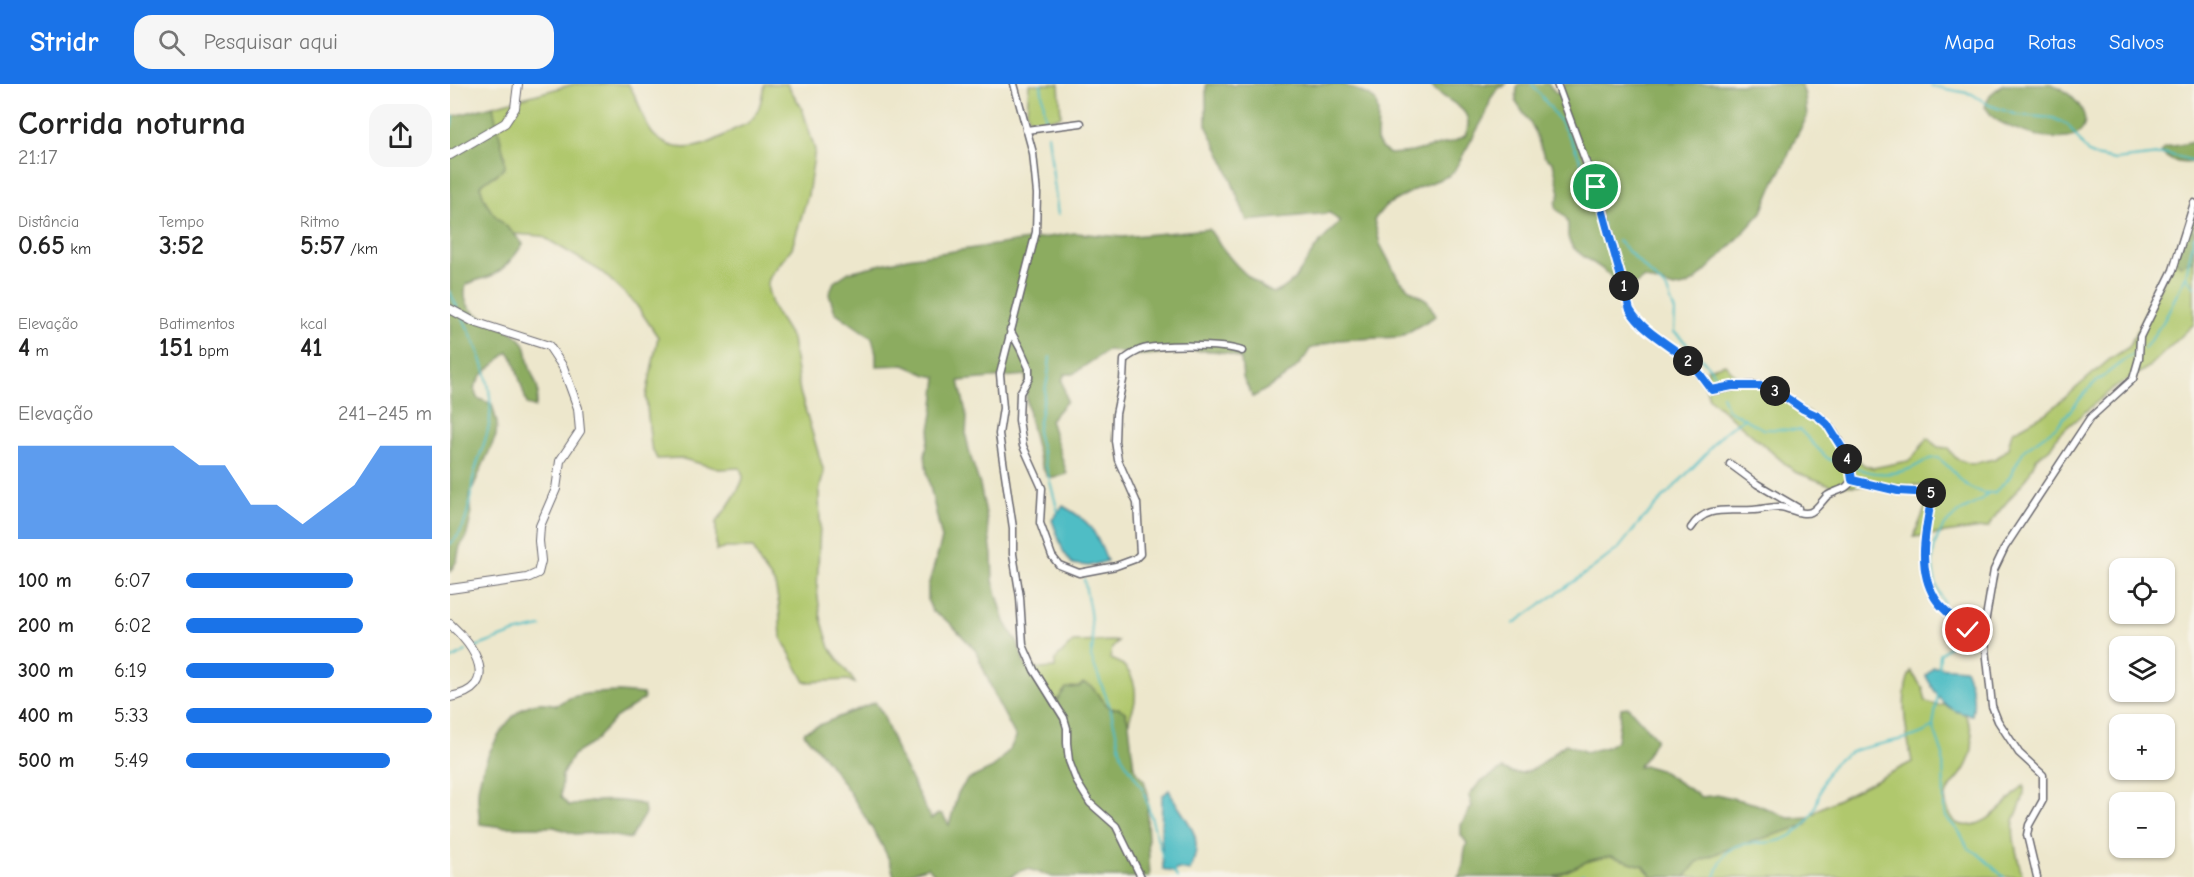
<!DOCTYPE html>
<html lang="pt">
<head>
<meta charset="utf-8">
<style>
	body { margin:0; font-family:"Comic Neue",sans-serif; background:#f6f6f6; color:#222; height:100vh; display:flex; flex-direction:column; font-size:22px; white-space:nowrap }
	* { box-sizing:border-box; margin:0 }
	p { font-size:20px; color:#767676 }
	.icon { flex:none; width:33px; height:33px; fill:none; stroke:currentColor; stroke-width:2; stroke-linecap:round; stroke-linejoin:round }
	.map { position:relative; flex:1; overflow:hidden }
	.panel { display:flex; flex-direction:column; background:#fff; width:450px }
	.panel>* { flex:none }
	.controls { position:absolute; left:1659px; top:474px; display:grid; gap:12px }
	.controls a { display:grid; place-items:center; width:66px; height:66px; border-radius:12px; background:#fff; box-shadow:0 2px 4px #0004; font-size:30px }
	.pin { position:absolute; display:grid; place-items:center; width:51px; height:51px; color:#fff; margin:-26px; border:3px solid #fff; border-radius:50%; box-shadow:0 2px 6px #0007 }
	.km { position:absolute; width:30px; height:30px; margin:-15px; border-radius:50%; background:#222; color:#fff; font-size:16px; line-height:30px; text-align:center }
	.round { display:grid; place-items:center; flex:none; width:63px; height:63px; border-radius:18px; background:#f6f6f6 }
	.head { display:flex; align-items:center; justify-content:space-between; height:102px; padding:0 18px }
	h1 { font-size:33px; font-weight:600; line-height:45px }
	.figures { display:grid; grid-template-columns:repeat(3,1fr); gap:9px; height:102px; padding:6px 18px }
	.figures div { display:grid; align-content:center }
	.figures b { font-size:26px; font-weight:600 }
	.figures small { font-size:16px; font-weight:400 }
	.figures p { font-size:16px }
	.chart { height:168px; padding:12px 18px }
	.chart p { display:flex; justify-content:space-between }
	.chart svg { width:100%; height:108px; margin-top:6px; fill:#1a73e8; opacity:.7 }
	ul { padding:0 18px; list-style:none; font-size:20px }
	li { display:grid; grid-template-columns:96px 72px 1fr; align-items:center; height:45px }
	li i { height:15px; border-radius:8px; background:#1a73e8 }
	header { display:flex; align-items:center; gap:36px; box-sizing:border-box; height:84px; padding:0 30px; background:#1a73e8; color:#fff }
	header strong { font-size:28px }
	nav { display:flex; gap:33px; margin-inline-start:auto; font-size:21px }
	.search { width:420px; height:54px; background:#f6f6f6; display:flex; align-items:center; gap:15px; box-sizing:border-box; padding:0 21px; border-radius:18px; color:#767676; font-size:22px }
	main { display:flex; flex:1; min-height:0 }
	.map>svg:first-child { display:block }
	.green { fill:#b0c86d; stroke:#697554; stroke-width:1.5 }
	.forest { fill:#8cac60; stroke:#57674e; stroke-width:1.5 }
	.water { fill:#4fbdc5; stroke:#387080; stroke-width:1.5 }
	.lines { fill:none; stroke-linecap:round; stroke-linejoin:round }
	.stream { stroke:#4fbdc5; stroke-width:2 }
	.minor-casing { stroke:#69676e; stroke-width:9 }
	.tertiary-casing { stroke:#69676e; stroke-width:10 }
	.minor { stroke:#fff; stroke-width:6 }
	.tertiary { stroke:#fff; stroke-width:8 }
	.route-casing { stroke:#fff; stroke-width:12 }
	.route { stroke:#1a73e8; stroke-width:8 }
</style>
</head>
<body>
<header>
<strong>Stridr</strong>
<div class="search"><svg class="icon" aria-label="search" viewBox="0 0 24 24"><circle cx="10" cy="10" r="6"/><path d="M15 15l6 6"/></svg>Pesquisar aqui</div>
<nav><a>Mapa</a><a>Rotas</a><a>Salvos</a></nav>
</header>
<main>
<section class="panel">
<div class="head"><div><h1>Corrida noturna</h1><p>21:17</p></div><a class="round"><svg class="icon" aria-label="share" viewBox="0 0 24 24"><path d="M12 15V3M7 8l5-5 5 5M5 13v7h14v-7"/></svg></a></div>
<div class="figures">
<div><p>Distância</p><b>0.65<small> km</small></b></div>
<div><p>Tempo</p><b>3:52</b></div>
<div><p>Ritmo</p><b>5:57<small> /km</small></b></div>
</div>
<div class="figures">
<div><p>Elevação</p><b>4<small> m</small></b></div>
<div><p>Batimentos</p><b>151<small> bpm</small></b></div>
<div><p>kcal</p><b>41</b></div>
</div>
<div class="chart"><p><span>Elevação</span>241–245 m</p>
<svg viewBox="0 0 160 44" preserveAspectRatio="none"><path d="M0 44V6L10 6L20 6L30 6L40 6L50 6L60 6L70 14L80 14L90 30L100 30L110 38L120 30L130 22L140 6L150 6L160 6V44z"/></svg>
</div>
<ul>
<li><b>100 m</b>6:07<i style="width:68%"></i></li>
<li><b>200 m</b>6:02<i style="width:72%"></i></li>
<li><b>300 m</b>6:19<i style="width:60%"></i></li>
<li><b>400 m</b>5:33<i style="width:100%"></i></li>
<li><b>500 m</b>5:49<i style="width:83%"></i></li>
</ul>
</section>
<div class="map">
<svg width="1744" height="793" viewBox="0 0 1744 793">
	<rect width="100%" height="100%" fill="#f7f3e8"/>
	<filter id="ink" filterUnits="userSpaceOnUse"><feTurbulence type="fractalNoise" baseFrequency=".0167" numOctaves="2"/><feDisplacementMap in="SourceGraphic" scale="12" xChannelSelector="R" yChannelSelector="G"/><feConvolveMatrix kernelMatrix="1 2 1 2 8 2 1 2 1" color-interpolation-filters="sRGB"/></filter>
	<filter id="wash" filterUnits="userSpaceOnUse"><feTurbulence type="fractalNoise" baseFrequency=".008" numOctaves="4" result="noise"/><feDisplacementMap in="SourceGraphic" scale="24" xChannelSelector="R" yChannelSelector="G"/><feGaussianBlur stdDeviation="1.35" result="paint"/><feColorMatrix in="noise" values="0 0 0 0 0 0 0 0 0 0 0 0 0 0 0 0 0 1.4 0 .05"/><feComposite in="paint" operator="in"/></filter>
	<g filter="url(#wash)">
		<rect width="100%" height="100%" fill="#ede7cc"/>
		<g class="green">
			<path d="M124,0H178C190,15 193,42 206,53C230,74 260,61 283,46C288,43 295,42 299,38C310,29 312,13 314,0H337L352,24L365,66L358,111L342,164L321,191L318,198V206L323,224L342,255L350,308L374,388L369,407L370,441L367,506L371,534L380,564L406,600L398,596L355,598L331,553L329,521L325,500L311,481L303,464H276L266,467V438C272,432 293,401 293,393C293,390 291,387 290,384L269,385L230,374L207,375L201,362L196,313L208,253L185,219L152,188L92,152L65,150L45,133L35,120L30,102L37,94L48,91L55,73L47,47L43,22Z"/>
			<polygon points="579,0 609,0 611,32 581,40 577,28"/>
			<path d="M1725,176H1744V240L1699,283L1661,306L1609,350L1600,364L1586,375L1577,394L1546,431L1539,443L1464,453C1469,437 1480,419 1478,403L1468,401L1383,402L1345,388L1259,314L1255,301L1258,287L1257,285L1275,280L1285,291L1326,310L1366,333L1381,353L1387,358L1402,365L1408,376L1414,381L1423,384L1458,377L1465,371L1477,354L1488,363L1497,364L1507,375L1521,380L1544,375L1553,370L1558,364L1562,348L1598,328L1660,275L1679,263L1696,227Z"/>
			<path d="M668,557L662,564L660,575C679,579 687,598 685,617C684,625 679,632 679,640L675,628C661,625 655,623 649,610L621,603L601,622L578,585L581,580L589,585L605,584V576L623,558Z"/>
			<path d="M1461,587L1473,605L1476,618L1489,622L1505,617C1523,636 1529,662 1514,686C1509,694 1501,701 1497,709C1492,720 1500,731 1506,739C1533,751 1557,717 1574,701C1575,719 1568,723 1564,737C1561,754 1569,776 1572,793H1235L1247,778L1272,767L1356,741L1360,733L1369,725L1462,678C1457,652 1448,611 1461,587Z"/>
			<polygon points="1160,772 1193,782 1203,793 1104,793 1138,777"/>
		</g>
		<g class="forest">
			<path d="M756,0H781L784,2L786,0H892L920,12L926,18L928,29L927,57L932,65L940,70L962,68L1005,57L1015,52C1028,23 997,20 982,3L983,0H1056L1053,3H1049L1041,14L1036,30L1004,87L998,92L968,104L935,122L924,136L930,160L948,194L959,205L977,216L986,232L950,253L887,256L860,265C849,287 824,301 803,313L793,294L791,275C765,259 719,271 690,271C679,271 668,268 658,266L623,290H615L612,296L617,317L600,336L617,390L604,394L597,392C586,374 573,312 576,291L509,297L517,333L516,352L520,371L530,401L536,430L542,471L543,497L555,538L568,559L574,579L598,611L601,622L605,619L616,604L629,603L633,599L641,602L660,625L669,624L675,628L679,640L684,684L694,696L698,710L697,738L700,793H603L578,785L567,788L561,793H487L478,783L449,793H444C440,772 429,756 418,738C399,706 380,677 354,650L355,647L425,618L433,630L447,668L481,735L488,730H492L499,741L508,709L517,696L543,684L560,665L566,653L547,617L526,567L500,539L482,527L478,517V502L492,455L477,389L475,371L483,330L487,293L477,291L454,281L426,282V269L422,254L385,228L379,210L384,198L399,188L457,174L625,149L672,153L759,145C777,172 794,194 823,209C845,203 854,179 867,162C874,154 882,146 890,138L880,129L797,137L773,75L756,41Z"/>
			<path d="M1071,0H1098L1107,10L1114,0H1351L1355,11L1357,33L1345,55L1334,81L1325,97L1312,128L1284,159L1245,197L1235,202L1224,204L1194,194L1177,207C1169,201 1163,194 1156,188C1145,179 1131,173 1122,162C1111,147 1128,140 1106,125V119L1110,109L1103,79L1094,72L1084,45L1066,18L1067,1Z"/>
			<path d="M1553,0C1568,0 1585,0 1600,0C1616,3 1645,30 1631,47C1616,65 1559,46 1544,34C1540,31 1538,26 1535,23L1540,11Z"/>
			<path d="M43,22C46,41 55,65 55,83C47,93 38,93 30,102C40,136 54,136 73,160C65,172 56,184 43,191C34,195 25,196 16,201C7,238 53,233 73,258C78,264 77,276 80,284C87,304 91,302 85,324L77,320L63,274L58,268L31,292L24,304L27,314L42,320L47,339L46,352L19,412L21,433L16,454L10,462L7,476L0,489V33Z"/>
			<path d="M1744,58V78C1731,80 1719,78 1711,68L1714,64Z"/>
			<polygon points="1744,124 1744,176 1730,181 1725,176"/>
			<path d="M169,608L193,610L194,615L165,634L143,659L123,671L112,691L111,713L119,722C143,716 170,714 194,721L195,729L180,755L149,749L125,750L104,743H54L30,740C29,729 27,718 28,707C30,680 57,621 89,619C94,618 102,620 107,621C123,608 149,609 169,608Z"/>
			<path d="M1178,623L1206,654L1197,671L1188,683L1196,682L1210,686L1251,713L1270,711L1306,720L1339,734L1360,733L1356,741L1272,767L1247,778L1235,793H1203L1193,782L1160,772L1138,777L1104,793H1008C1016,785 1012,769 1017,759L1011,751V741L1022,722L1019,712L1029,699L1052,685C1080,699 1094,674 1116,660L1136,668L1157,663L1167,656L1171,624Z"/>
		</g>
		<g class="water">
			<path d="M613,422C642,438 645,447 657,477L639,482L622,480L613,467L602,436Z"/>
			<path d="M1483,583L1515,585C1521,600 1526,614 1522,631C1495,628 1488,614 1476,592Z"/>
			<path d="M719,706C735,740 757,747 740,787L728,785L722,788L713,785L711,751L712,712Z"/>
		</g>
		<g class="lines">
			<g class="stream">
				<polyline points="591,0 596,38"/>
				<path d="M1082,0C1101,24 1118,46 1130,75C1138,97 1136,124 1153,141"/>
				<polyline points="1481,2 1522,10 1539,21 1567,31 1603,34 1618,41 1638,69 1645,72 1665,76 1717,70 1744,77"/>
				<polyline points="0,45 4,32"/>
				<polyline points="598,51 608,131"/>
				<path d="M1168,157L1217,206L1225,228L1224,248C1237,260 1264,283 1268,299"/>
				<polyline points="1736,192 1744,203"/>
				<polyline points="0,208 7,223"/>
				<polyline points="1694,265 1713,238 1736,192 1744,152"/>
				<polyline points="600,273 598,292 587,348 608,428"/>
				<polyline points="1272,311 1277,325 1313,345 1350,346 1377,374 1385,378 1397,378"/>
				<path d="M1406,383C1422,392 1445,391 1462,384C1471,380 1478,373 1488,374C1510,389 1513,411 1544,409L1559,394L1574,366L1606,343L1642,301L1677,274L1688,268"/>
				<path d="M0,460C18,446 20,416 23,395C26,379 34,363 38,346C47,309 31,268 13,235"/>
				<polyline points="634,495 640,528 643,559 641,573 660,623 672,673 693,705 713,774"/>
				<path d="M1494,519C1477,486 1477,449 1511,427C1520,422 1531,418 1538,409"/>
				<path d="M1063,540L1143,484L1169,464L1189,439L1256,370C1266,354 1278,343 1295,334"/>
				<polyline points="23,564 64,549 91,543"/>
				<polyline points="0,576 16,567"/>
				<polyline points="1489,585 1490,570 1503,559 1500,534"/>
				<polyline points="1488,611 1483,642 1493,671 1494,724 1496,733 1510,749 1518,764 1527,769 1554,793"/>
				<polyline points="722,785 727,793"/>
				<polyline points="1129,793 1133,790"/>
				<path d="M1265,793C1268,785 1271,774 1277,768C1291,754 1316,763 1334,755C1340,753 1348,747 1353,742C1376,720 1363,689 1397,670C1421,657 1465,659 1483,642"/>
			</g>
		</g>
	</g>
	<g filter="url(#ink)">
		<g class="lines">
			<defs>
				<g id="minor">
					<polyline points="564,0 583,69 587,110 586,148 550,290 553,324 549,350 563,444 563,470 570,513 573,561 584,586 614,634 617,644 617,659 619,677 627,698 640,719 666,742 691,793"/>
					<path d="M1107,0L1154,127L1179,223C1190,248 1219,259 1239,277C1248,286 1254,298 1263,307C1279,304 1295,299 1312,302C1328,305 1338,316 1352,324C1360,329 1368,331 1375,338C1385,347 1404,380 1402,394C1400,406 1385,406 1377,412C1372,417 1367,425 1361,428C1351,432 1340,424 1330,423C1321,422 1311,426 1303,426C1279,428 1256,420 1241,444"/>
					<polyline points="576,46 631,39"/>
					<path d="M560,246L570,264L579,284V294L570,309L569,336L573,362L592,404L590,439L602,472L609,481L629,489L666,482L685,475L690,470L687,419L668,376L665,357L666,330L673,296L674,276C678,272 684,269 690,266C708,260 774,260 792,267"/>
					<polyline points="1280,380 1307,400 1348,424"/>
					<path d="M1402,396L1448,407L1481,409L1482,412C1476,444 1466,484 1485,514C1492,526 1508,537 1518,546L1534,545"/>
					<polyline points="1587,793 1577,751 1579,741 1593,716 1593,691 1569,669 1548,637 1542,622 1534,545 1544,486 1555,463 1640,334 1683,295 1689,274 1690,253 1723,186 1744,119"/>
				</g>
				<g id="tertiary">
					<polyline points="0,71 55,39 65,24 68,0"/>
					<polyline points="0,225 24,238 99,262 113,283 128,324 130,347 110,377 106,405 90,442 89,457 91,477 88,489 77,494 0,505"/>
					<path d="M0,540C25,562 52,604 0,613"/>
				</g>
			</defs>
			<use href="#minor" class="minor-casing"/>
			<use href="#tertiary" class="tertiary-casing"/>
			<use href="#minor" class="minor"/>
			<use href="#tertiary" class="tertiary"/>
		</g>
	</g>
	<g class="lines" filter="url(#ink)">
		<defs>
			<path id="route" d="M1146,103L1180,226C1193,248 1219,260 1238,276C1247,285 1254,296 1262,306L1282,302H1314L1331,310L1353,325L1368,332L1377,340L1394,367L1400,383L1402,396L1448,407L1481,409L1482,412C1476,444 1466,484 1485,514C1492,526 1508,537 1518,546"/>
		</defs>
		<use href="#route" class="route-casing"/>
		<use href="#route" class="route"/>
	</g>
</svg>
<div class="controls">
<a><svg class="icon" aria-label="locate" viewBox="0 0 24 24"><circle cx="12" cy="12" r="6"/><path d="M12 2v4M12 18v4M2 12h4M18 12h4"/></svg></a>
<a><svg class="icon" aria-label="layers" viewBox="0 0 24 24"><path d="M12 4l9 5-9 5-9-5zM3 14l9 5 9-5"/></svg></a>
<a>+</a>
<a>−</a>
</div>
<div class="pin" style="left:1146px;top:103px;background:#1e9e55"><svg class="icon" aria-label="arrive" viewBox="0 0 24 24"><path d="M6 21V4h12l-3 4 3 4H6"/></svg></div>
<div class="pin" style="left:1518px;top:546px;background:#d93025"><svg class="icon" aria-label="check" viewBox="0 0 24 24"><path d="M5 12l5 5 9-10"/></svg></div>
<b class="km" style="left:1174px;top:202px">1</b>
<b class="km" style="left:1238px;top:277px">2</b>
<b class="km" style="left:1325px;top:307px">3</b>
<b class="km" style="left:1397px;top:375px">4</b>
<b class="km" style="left:1481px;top:409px">5</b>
</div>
</main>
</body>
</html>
